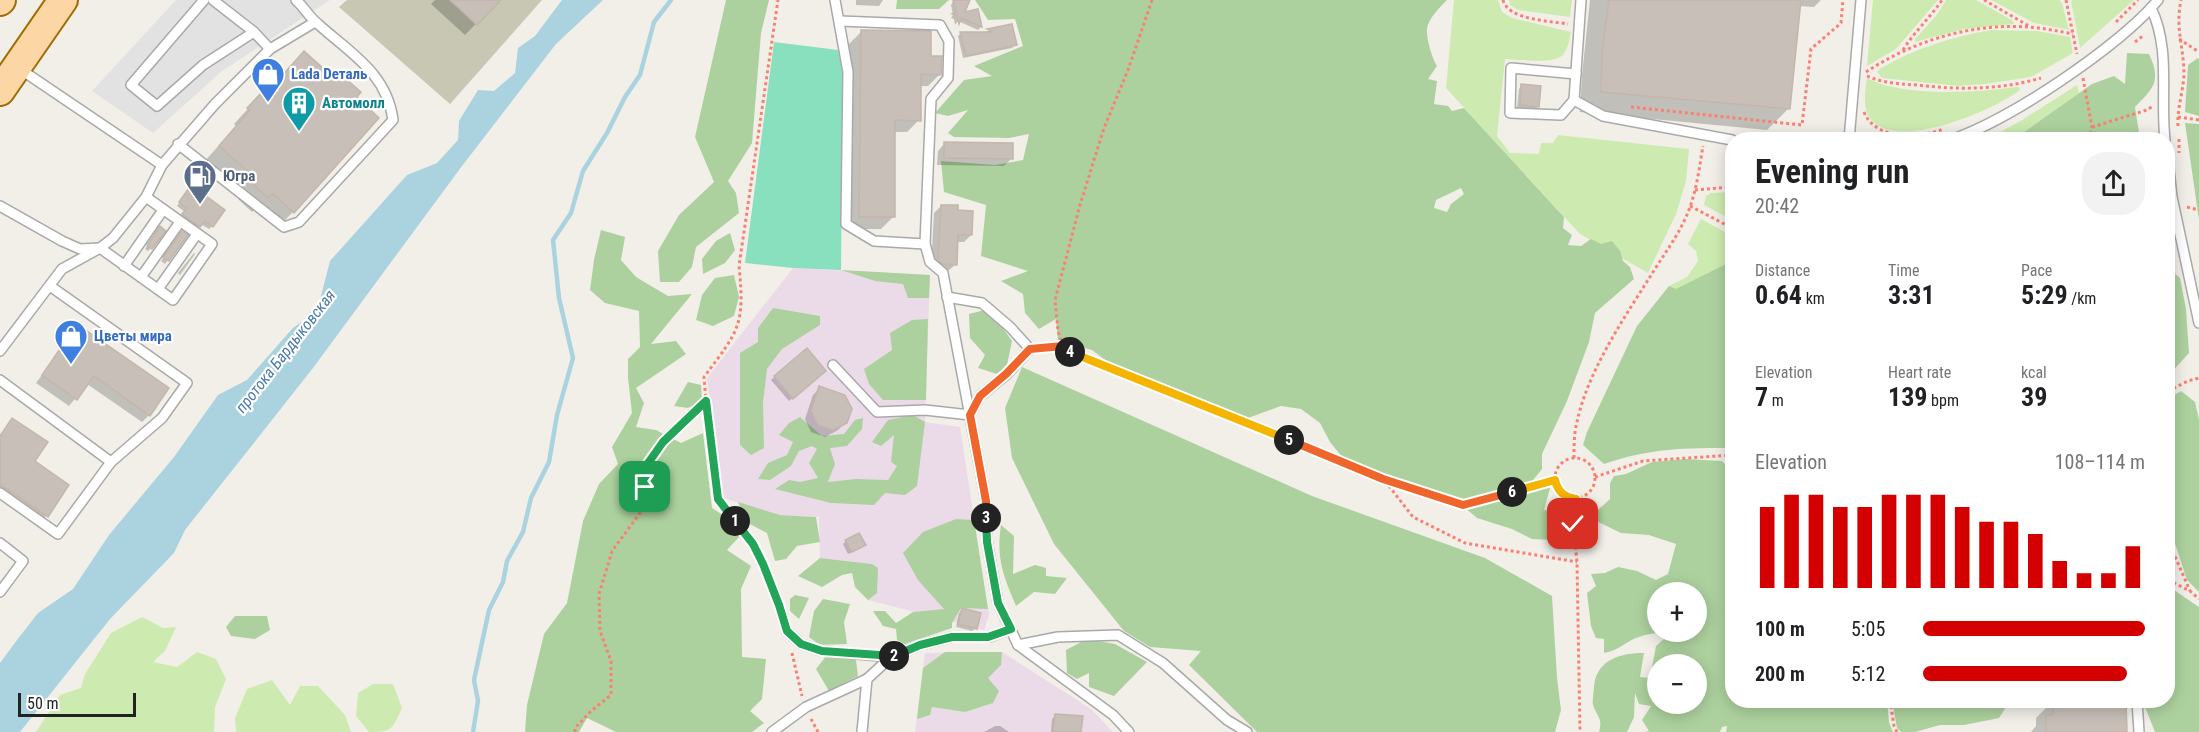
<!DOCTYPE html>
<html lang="en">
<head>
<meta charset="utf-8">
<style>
	body { margin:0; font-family:"Roboto Condensed",sans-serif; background:#f2f2f2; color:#202124; height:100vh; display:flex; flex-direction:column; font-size:22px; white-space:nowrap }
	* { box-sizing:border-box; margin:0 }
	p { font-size:20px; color:#757577 }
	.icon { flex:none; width:33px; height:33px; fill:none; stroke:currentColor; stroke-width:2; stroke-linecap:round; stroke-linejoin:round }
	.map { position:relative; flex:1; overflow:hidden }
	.drawer { position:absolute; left:1725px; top:132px; width:450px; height:576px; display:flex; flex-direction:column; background:#fff; border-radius:24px; box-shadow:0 3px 15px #0003 }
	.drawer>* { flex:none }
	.controls { position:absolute; left:1647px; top:582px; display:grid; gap:12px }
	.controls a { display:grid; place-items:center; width:60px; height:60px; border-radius:50%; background:#fff; box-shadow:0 3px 15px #0003; font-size:30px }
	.scale { position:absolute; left:18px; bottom:15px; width:118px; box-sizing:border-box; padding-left:6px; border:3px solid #222; border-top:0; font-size:16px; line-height:21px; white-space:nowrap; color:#222; -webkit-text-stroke:4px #fff; paint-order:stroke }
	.pin { position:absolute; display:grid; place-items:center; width:51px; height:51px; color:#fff; margin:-26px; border-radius:12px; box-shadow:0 3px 9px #0006 }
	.km { position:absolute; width:30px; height:30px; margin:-15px; border-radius:50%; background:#222; color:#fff; font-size:16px; line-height:30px; text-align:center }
	.round { display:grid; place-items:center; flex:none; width:63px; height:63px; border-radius:24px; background:#f2f2f2 }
	.head { display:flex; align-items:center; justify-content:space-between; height:102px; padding:0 30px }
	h1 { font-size:33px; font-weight:700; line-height:45px }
	.stats { display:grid; grid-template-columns:repeat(3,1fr); gap:9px; height:102px; padding:6px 30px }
	.stats div { display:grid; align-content:center }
	.stats b { font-size:26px; font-weight:700 }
	.stats small { font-size:16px; font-weight:400 }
	.stats p { font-size:16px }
	.chart { height:168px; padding:12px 30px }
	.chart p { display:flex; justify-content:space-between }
	.chart svg { width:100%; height:108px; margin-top:6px; stroke:#d40000; stroke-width:6 }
	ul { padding:0 30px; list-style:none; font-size:20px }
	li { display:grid; grid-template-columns:96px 72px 1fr; align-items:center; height:45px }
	li i { height:15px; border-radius:8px; background:#d40000 }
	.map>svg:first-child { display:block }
	.industrial { fill:#ebdbe8 }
	.construction { fill:#c7c7b4 }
	.grass { fill:#cdebb0 }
	.forest { fill:#add19e; fill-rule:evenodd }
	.pitch { fill:#88e0be }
	.parking { fill:#e2e2e2 }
	.water { fill:#aad3df }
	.shadow { fill:#0003 }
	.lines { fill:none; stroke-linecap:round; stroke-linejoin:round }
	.stream { stroke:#aad3df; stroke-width:4.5 }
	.building { fill:#c7bfb8; stroke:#c4b6ab; stroke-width:1.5 }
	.service-casing { stroke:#a9a9a9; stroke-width:12 }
	.primary-casing { stroke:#a06b00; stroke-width:32 }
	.path { stroke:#fa8072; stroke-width:3; stroke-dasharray:3 3; stroke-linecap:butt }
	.service { stroke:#fff; stroke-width:9 }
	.primary { stroke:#fcd6a4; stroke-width:28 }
	.split-1-casing { stroke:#fff; stroke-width:12 }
	.split-2-casing { stroke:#fff; stroke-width:12 }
	.split-3-casing { stroke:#fff; stroke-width:12 }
	.split-4-casing { stroke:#fff; stroke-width:12 }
	.split-5-casing { stroke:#fff; stroke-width:12 }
	.split-6-casing { stroke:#fff; stroke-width:12 }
	.split-7-casing { stroke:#fff; stroke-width:12 }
	.split-1 { stroke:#22a559; stroke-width:8 }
	.split-2 { stroke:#22a559; stroke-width:8 }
	.split-3 { stroke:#22a559; stroke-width:8 }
	.split-4 { stroke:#f0652b; stroke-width:8 }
	.split-5 { stroke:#f5b400; stroke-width:8 }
	.split-6 { stroke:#f0652b; stroke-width:8 }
	.split-7 { stroke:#f5b400; stroke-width:8 }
	.labels { text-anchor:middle; stroke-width:4.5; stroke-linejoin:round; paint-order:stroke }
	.shop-label { font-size:15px; font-weight:bold; fill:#366cbe; stroke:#fff; text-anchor:start }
	.culture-label { font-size:15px; font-weight:bold; fill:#0d838f; stroke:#fff; text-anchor:start }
	.service-label { font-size:15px; font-weight:bold; fill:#4e5e75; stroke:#fff; text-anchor:start }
	.water-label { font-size:16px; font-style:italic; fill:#4a7aab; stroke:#fff }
</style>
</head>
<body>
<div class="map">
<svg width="2199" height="732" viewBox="0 0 2199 732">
	<rect width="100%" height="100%" fill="#f2efe9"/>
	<g class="industrial">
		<polygon points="793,268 930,275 925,422 960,427 989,615 984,630 868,600 872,564 820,558 819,517 780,515 723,498 707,378"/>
		<polygon points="1002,652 1091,709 1113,732 915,732 925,653"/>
	</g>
	<polygon class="construction" points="347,0 542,0 450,104 339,7"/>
	<g class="grass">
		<path d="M1454,0H1498L1502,12L1512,18L1571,32C1569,40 1568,49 1563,55C1553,65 1519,59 1505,59L1497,136L1510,153L1539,154L1541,143H1553L1558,135L1689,149L1686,181L1676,214L1648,273L1580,234L1446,88Z"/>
		<polygon points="1509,0 1572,0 1570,17 1518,10 1510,5"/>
		<polygon points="1873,0 1938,0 1896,49 1867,66"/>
		<polygon points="1946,0 1976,0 2012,20 2014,24 1964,29 1915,42 1915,39 1936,16"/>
		<polygon points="1991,0 2059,0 2062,3 2069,30 2034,23"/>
		<polygon points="2073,0 2134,0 2080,48 2071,1"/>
		<path d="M1991,30L2037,31L2070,37L2073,53L2031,77L1985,84L1958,86L1882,78L1877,72L1881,68C1916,48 1952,37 1991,30Z"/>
		<path d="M1867,78C1902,97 1976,93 2015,87H2019L2020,90C1995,110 1889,156 1868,115C1863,104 1865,90 1867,78Z"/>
		<polygon points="2077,85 2079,93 2014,139 1986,140 2022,120"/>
		<polygon points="1732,192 1732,220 1704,205 1706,196 1711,193"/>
		<polygon points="1701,219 1732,236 1732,261 1676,290 1669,286 1687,277 1698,261 1696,251 1688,244"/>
		<polygon points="142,617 163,628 176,627 165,651 153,662 177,667 197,652 216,659 226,679 215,707 214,732 36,732 60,695 81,688 85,674 111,633"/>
		<polygon points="272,680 290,705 300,686 318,686 345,715 351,732 236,732 235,718 247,689"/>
		<path d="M373,684H393L402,708C392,729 393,732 369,732L356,716L358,693Z"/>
	</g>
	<g class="forest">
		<polygon points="726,0 769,0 761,33 752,143 728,181 736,193 739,213 696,247 692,267 679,282 660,282 658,251 679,215 714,182 695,137"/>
		<polygon points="897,0 949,0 939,9 896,9"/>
		<path d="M975,0H1447C1440,7 1429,18 1427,28C1426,38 1432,58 1437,66L1428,79L1437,81L1434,104L1448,106L1452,111L1464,108L1564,217L1563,228L1572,235L1568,245L1581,246L1591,239L1601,244L1612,241L1620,251L1623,261L1630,267L1634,279L1595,313L1589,342L1567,401L1542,454V469L1529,485L1550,488L1544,510L1556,511L1560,517L1554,540L1532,539L1512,529L1477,518L1458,502L1343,458L1330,442L1320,423L1301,409L1281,406L1248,418L1120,371L1092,350L1058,340L1056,319L1039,329L1025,313L1023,294L1001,281L1028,271L981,256L986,205L944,192L941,161L995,165L1023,160L1029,134L1009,138L954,137L948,133L968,110L948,116L935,113L964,80L992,76L974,66L1023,46L1015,19L988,20ZM1461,188L1464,194L1451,204L1447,212L1434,208L1436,200Z"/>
		<path d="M2127,53L2149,54C2162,82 2153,88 2135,107L2140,139H2014L2092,84L2114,76L2125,84Z"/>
		<polygon points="2198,58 2199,59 2199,116 2185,112 2188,65"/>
		<polygon points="2185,123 2199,124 2199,220"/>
		<polygon points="601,230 625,237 621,260 636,277 668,296 692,294 651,344 676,341 686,354 636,388 644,403 636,427 656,430 681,443 703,433 712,508 729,519 739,537 727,550 751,566 741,589 742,657 766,659 762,699 750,711 764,723 752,732 616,732 587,718 579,732 525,732 527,705 544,634 567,603 583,521 599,484 618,464 612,447 632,413 628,378 628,359 640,347 639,311 605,303 590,290 594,260"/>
		<polygon points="730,233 735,250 725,263 703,274 702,259 716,241"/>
		<path d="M1732,261V448C1686,448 1650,448 1604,464L1583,445L1587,432L1637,326L1669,286L1676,289Z"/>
		<polygon points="2168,268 2180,278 2186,309 2189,353 2168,376"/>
		<polygon points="841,270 930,275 929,298 908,298 903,284 875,281"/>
		<polygon points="734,275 739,297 734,316 713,326 696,320 702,295 715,278"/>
		<polygon points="773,308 820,316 820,325 782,349 767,369 763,403 764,448 751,455 740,445 740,353 758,342 758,328"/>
		<polygon points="985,310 1000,324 1012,341 1007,365 997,374 978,368 985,355 970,338 969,314"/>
		<polygon points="928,319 926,400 883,400 869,384 864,369 892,350 890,333 912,320"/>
		<polygon points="1022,367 1312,496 1485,558 1552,596 1557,678 1561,710 1555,732 1257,732 1189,665 1201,651 1150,647 1124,631 1054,544 1012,458 1005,408"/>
		<polygon points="688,382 701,385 702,401 688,408 674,406"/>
		<polygon points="2181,391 2195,402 2199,420 2199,592 2187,580 2168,522 2168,399"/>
		<polygon points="913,415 925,422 917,486 905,495 885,493 874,505 831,503 775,489 789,480 800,482 818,478 809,463 817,449 812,446 799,451 791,466 770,480 758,479 768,463 787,455 793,442 779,435 789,423 800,417 822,436 844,434 855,420 863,418 862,429 847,446 830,448 835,464 828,482 856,479 888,480 897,466 891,462 894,435 881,446 872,442 888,420"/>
		<path d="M1686,459L1722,461L1732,472V700L1887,701L1889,722L1893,732H1726L1727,726L1722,727L1720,732H1645L1649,731L1642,720L1651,706L1639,704L1635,693L1634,717L1627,732H1599C1603,718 1597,717 1593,705C1592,699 1594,692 1594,686C1597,659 1621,653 1644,653L1640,677L1650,678L1656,646L1672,632C1659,632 1642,634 1630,641C1621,646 1615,651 1604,653V639L1596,638L1591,626L1587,593L1596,586L1591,574L1605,573L1618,567L1637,571L1656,580L1668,574L1676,544L1649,535L1621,533L1592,519L1587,514L1598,510L1610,499V483L1614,476L1626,474L1652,462ZM1696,592V632H1658V592ZM1696,664V704H1658V664Z"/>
		<polygon points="738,502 780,515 816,517 820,542 797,546 786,559 775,561 767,533 746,522"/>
		<polygon points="956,519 974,520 988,609 961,608 952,623 952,628 905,644 897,640 896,629 883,626 873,611 885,611 896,623 913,612 944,609 918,580 903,553 923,532"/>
		<path d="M1001,525L1014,536L1013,574L1035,565L1046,568V576L1067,578L1055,594L1034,592L1016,606C1003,575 996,559 1001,525Z"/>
		<polygon points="820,558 872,564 878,568 877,593 868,600 855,587 852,573 842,575 822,587 798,576"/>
		<polygon points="2168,586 2199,607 2199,732 2155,732 2145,707 2147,701 2168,700 2168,676 2170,674 2168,670"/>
		<polygon points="795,595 809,598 799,619 790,611 790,599"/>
		<polygon points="823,599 850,604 844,622 847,644 820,645 809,637 814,611"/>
		<polygon points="235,616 267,616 270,630 255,639 231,636 226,627"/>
		<polygon points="1087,639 1115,644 1147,662 1114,696 1089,687 1089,673 1077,679 1067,673 1066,650"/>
		<polygon points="945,652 1002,652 1001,665 988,678 999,691 993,703 965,712 932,707 930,715 917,719 923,668"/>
		<polygon points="827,655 856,660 858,676 829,691 816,669"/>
		<polygon points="1892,701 1892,700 2010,701 1999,718 1964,725 1940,725 1915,732 1901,732 1897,728"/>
	</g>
	<polygon class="pitch" points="774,42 838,50 843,75 841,270 793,268 745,263"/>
	<polygon class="parking" points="176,0 330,0 222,71 153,133 92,91"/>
	<polygon class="water" points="562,0 603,0 556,44 462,166 313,368 185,530 174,553 110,619 20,732 0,732 0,663 17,640 38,613 73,589 109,535 174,457 218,395 247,380 293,328 304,320 320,300 330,261 407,175 437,163 458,140 459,121 478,90 494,91 515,73 518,48 535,36"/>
	<g class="shadow">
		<polygon points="435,0 499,0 465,35 431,4"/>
		<polygon points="856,0 883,0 879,6 856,5"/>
		<polygon points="954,0 968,0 962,14 977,10 981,27 978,30 958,21 955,25 954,19 951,18 953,15 951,5"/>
		<polygon points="1590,0 1821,0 1814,7 1799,6 1789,108 1767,130 1580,112 1582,75"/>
		<polygon points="1011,26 1015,45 1012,48 963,58 958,36 961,33 985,33 987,31"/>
		<polygon points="861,32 930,57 940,74 928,86 919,86 919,120 907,132 894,132 893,217 881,229 847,229 849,44"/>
		<polygon points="278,80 293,212 278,227 257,208 252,212 238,199 242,194 205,161 236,126 234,124 262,93"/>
		<polygon points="1522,85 1538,106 1534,110 1517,108 1519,89"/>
		<polygon points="945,143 1011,159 1004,166 937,165 938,151"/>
		<polygon points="188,190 212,226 209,229 201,224 196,229 180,218 185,212 177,206"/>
		<polygon points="941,206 957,212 971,235 964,242 957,242 956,264 948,271 935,271 931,267 934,213"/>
		<polygon points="157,231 151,248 148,251 145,249"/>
		<polygon points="179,236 186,236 165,264 161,261"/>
		<polygon points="194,253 195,254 180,275 178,273"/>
		<polygon points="78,326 149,415 142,422 87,384 69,406 36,383"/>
		<polygon points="806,350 821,374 789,401 771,380"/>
		<polygon points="820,388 845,423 838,430 825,437 811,432 805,419 813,395"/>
		<polygon points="13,420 33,461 46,516 39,523 0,496 0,435"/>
		<polygon points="846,541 861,548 848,554 843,544"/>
		<polygon points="962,610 976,628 972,631 956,627 959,613"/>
		<polygon points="2054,700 2125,732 2031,732 2036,726 2036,718"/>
		<polygon points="1055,716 1080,732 1051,732 1052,719"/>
		<polygon points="995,726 1000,726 1009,732 984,732"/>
	</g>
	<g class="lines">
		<polyline class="stream" points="473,732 478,701 474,680 489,610 503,582 507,561 523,532 531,498 549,462 557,415 573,358 559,298 553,240 571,213 583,171 607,133 625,97 640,75 654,22 671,0"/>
	</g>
	<g class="building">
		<polygon points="450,0 501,0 477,25"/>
		<polygon points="953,0 970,0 965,12 978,9 982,27 961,18 959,24 957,16 952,14 956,13"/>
		<polygon points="1609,0 1801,0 1790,109 1601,92 1602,53"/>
		<polygon points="1012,24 1017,45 966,56 960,32 993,32 987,29"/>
		<polygon points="861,30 931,31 931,56 942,56 941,75 921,74 921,121 895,120 895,217 859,217"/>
		<polygon points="304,51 332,76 337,71 361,92 357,97 379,118 294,213 273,194 268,198 252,183 256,179 219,146 250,110 247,108 277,76 279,79"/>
		<polygon points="1521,84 1541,86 1539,107 1520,105"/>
		<polygon points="944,142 1013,143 1013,159 944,158"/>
		<polygon points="191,185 225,210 213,227 205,221 200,227 182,214 187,208 179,202"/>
		<polygon points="941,205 958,205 958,210 973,211 972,235 958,235 957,265 943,264 938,260"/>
		<polygon points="160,226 166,231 152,249 147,245"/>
		<polygon points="182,231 188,235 169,261 163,257"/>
		<polygon points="77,324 169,388 150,416 94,376 77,400 42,375"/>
		<polygon points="807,348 826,371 793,399 774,376"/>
		<polygon points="819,386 845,395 852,409 847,423 833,430 818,425 811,411"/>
		<polygon points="12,418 48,442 35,461 69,485 48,517 0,484 0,436"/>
		<polygon points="859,533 866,545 852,552 845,540"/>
		<polygon points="962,608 981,613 977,629 958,624"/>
		<polygon points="2053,700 2126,700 2127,732 2046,732 2046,715 2053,715"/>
		<polygon points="1055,714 1083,716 1081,732 1053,732"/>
	</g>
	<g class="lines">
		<defs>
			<g id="service">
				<polyline points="204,0 131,85 157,106 203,65 254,32"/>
				<polyline points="213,0 254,32 270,49"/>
				<polyline points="835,0 848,72 846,224 874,241 925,244"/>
				<polyline points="1581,0 1574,100 1603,116 1732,140"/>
				<path d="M2151,8C2171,49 2160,95 2165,140"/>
				<polyline points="840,21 940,25 949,41 948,78 931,99 925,244 930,262 943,273 986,501 987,541 998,603 1018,645 1113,715 1129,732"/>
				<polyline points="20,69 162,165"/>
				<polyline points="1574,100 1561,115 1510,113 1511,68 1576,74"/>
				<polyline points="1849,140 1861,0"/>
				<path d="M1950,140C2007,122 2120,46 2158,0"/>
				<path d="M178,144L284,227L299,222L393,120C387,73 350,53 318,24C309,17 304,7 296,0"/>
				<polyline points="2168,160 2172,197 2199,323"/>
				<polyline points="0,206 62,241 80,249 100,248 173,300 212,244 146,197"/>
				<polyline points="124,266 163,210"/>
				<polyline points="141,277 180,222"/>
				<polyline points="158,289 197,234"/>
				<polyline points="0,351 62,269 100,248 113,238 146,197 162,165 215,104 270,49 315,22"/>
				<polyline points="833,365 877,412 925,410 970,415 980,396 1007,374 1030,349 1010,327 982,303 947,297"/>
				<polyline points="0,380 111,462"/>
				<polyline points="0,493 58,534 111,462 162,418 187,383 50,286"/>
				<polyline points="0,543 23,561 0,592"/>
				<polyline points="787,631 801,644 822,651 891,657"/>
				<polyline points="1018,645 1058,637 1118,635 1163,663 1227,720 1247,732"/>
				<polyline points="2137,700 2139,732"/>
				<polyline points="772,732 806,707 867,679"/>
				<polyline points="862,732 867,679 891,657 920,645 952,637 989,637 1011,629"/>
			</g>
			<g id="primary">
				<polyline points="0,1 1,0"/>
				<polyline points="0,91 63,0"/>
			</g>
		</defs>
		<use href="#service" class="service-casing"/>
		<use href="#primary" class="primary-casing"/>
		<g class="path">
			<polyline points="1152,0 1128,70 1104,128 1080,205 1055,300 1058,331 1063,346 1069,352 1383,479 1463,505 1555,480"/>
			<path d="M1503,0C1508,20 1550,21 1568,24"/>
			<polyline points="1984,0 2029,26"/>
			<polyline points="2066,0 2077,54"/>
			<polyline points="2116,22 2138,0"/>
			<polyline points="2179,39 2199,52"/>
			<polyline points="2135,42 2144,35"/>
			<path d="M1903,50C1914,32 1930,18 1942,0"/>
			<path d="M1866,72C1913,41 1971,23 2028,27C2043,28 2058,31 2073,34"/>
			<path d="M1867,76C1883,83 1900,84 1917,85C1959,90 2000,90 2041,78"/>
			<polyline points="2083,78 2092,127 2088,140"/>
			<polyline points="1631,107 1802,125 1811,49 1841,23 1843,0"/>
			<path d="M1864,112C1875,140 1919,139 1943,129"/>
			<polyline points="2178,117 2199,120"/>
			<path d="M2178,126C2177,109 2183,92 2184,75C2184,47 2175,29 2181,0"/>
			<polyline points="2092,127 2147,110 2153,106"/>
			<polyline points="2179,139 2179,153"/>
			<polyline points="1695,190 1732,187"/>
			<polyline points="1690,206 1732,228"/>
			<polyline points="2187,207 2199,210"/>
			<polyline points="1041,348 1063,346"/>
			<polyline points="2168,391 2188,381 2199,378"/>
			<polyline points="706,401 718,499 753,544 763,564 784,620"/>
			<path d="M1574,458C1574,446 1574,433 1577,422C1588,370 1625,317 1653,272C1665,253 1677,237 1686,217C1696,195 1699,170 1703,146"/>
			<circle cx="1575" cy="478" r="20"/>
			<polyline points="1595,477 1643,461 1732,455"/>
			<polyline points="1385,481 1413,517 1465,543 1577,562"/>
			<polyline points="1577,499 1573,524 1577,562 1580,732"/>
			<polyline points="2168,540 2190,591"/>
			<polyline points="2168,580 2190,591 2199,599"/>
			<polyline points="792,653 802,696"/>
			<polyline points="1890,700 1894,726 1897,732"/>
			<polyline points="811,719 818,732"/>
			<path d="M575,732V728L591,711L611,695V661L600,631L599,594L612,551L646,505V466L663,443L706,401L704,377C739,330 745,326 739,266L778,0"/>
		</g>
		<use href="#service" class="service"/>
		<use href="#primary" class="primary"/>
	</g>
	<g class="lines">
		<defs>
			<polyline id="split-1" points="645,487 646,466 663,442 706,401 718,499 735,521"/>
			<polyline id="split-2" points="735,521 753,544 763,564 779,605 787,631 801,644 822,651 894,656"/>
			<polyline id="split-3" points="894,656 920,645 952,637 988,637 1011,629 998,603 987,542 986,518"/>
			<polyline id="split-4" points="986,518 986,501 970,415 980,396 1006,374 1030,349 1063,346 1070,352"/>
			<polyline id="split-5" points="1070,352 1289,440"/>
			<polyline id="split-6" points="1289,440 1383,479 1463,505 1512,492"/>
			<path id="split-7" d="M1512,492L1555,480C1558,492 1564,497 1576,499L1573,524"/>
		</defs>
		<use href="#split-1" class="split-1-casing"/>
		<use href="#split-2" class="split-2-casing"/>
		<use href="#split-3" class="split-3-casing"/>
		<use href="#split-4" class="split-4-casing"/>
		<use href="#split-5" class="split-5-casing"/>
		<use href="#split-6" class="split-6-casing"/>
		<use href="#split-7" class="split-7-casing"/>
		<use href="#split-1" class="split-1"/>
		<use href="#split-2" class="split-2"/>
		<use href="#split-3" class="split-3"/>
		<use href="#split-4" class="split-4"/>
		<use href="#split-5" class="split-5"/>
		<use href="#split-6" class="split-6"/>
		<use href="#split-7" class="split-7"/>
	</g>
	<defs>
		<symbol id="shop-pin" viewBox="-11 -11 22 30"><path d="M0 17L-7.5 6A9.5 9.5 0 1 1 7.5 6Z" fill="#3f7fe0" stroke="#fff"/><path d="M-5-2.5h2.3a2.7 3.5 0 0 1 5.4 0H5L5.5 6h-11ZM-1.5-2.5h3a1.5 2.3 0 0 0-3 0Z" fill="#fff"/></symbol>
		<symbol id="building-pin" viewBox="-11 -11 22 30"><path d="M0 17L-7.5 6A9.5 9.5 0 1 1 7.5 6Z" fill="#0f9aa8" stroke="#fff"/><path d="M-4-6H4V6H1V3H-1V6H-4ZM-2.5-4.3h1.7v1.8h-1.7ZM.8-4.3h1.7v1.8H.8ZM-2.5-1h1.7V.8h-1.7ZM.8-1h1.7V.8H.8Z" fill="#fff"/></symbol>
		<symbol id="fuel-pin" viewBox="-11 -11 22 30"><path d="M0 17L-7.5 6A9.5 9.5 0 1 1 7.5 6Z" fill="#5c6f8a" stroke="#fff"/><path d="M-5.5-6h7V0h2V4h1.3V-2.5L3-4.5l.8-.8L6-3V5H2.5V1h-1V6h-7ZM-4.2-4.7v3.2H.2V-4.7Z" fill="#fff"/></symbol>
	</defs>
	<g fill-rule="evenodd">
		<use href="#shop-pin" x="249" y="55" width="38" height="52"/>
		<use href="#building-pin" x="280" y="84" width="38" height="52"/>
		<use href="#fuel-pin" x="181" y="157" width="38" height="52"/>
		<use href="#shop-pin" x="52" y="317" width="38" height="52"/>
	</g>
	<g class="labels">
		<g class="shop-label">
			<text x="291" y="79">Lada Dеталь</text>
			<text x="94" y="341">Цветы мира</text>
		</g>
		<g class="culture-label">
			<text x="322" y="108">Автомолл</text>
		</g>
		<g class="service-label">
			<text x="223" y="181">Югра</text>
		</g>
		<g class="water-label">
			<text transform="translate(285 351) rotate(-52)" y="6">протока Бардыковская</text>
		</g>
	</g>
</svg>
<div class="controls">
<a>+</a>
<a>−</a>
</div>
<div class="scale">50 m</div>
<div class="pin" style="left:645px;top:487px;background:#1e9e55"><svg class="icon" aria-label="arrive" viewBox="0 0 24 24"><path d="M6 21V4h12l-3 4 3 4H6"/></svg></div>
<div class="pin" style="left:1573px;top:524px;background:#d93025"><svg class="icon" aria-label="check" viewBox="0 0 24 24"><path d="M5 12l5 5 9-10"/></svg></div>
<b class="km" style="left:735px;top:521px">1</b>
<b class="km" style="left:894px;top:656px">2</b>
<b class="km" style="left:986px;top:518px">3</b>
<b class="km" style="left:1070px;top:352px">4</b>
<b class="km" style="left:1289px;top:440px">5</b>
<b class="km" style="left:1512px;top:492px">6</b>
<section class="drawer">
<div class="head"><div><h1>Evening run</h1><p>20:42</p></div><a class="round"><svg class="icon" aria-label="share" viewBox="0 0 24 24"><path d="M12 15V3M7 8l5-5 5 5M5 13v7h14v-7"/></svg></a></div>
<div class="stats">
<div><p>Distance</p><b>0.64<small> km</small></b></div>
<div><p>Time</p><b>3:31</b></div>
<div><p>Pace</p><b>5:29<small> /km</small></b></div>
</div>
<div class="stats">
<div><p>Elevation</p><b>7<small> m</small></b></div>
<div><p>Heart rate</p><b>139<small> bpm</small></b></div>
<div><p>kcal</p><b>39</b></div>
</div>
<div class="chart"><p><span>Elevation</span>108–114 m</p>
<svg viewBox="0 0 160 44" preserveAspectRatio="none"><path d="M5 44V11M15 44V6M25 44V6M35 44V11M45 44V11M55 44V6M65 44V6M75 44V6M85 44V11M95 44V17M105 44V17M115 44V22M125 44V33M135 44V38M145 44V38M155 44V27"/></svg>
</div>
<ul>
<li><b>100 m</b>5:05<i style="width:100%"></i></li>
<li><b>200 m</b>5:12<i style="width:92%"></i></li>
</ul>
</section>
</div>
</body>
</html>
